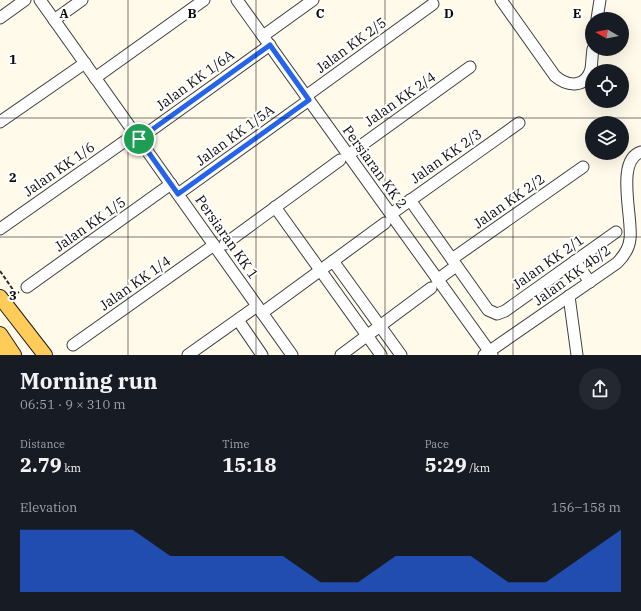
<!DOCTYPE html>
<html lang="en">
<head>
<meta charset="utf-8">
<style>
	body { margin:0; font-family:"IBM Plex Serif",serif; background:#242831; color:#f1f3f6; height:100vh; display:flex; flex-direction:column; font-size:15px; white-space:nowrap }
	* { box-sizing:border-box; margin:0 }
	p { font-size:13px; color:#9ea1a6 }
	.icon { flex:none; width:22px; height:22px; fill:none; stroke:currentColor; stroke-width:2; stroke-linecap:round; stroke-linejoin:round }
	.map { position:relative; height:355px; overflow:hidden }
	.drawer { display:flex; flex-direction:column; background:#171b24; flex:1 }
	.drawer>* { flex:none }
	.needle { width:26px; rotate:279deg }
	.tools { position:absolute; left:585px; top:12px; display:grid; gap:8px }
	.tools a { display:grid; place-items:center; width:44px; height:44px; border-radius:50%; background:#171b24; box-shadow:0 4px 16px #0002; font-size:20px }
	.pin { position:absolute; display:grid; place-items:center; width:34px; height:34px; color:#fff; margin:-17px; border:2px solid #fff; border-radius:50%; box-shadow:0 1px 4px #0007 }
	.round { display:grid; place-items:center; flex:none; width:42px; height:42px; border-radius:21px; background:#242831 }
	.summary { display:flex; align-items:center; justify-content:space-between; height:68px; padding:0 20px }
	h1 { font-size:22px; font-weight:800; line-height:30px }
	.metrics { display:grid; grid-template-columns:repeat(3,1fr); gap:6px; height:68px; padding:4px 20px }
	.metrics div { display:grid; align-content:center }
	.metrics b { font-size:20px; font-weight:800 }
	.metrics small { font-size:11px; font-weight:400 }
	.metrics p { font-size:11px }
	.chart { height:112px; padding:8px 20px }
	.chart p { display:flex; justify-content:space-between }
	.chart svg { width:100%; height:72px; margin-top:4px; fill:#2563eb; opacity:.7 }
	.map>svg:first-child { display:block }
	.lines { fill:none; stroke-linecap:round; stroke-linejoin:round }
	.minor-casing { stroke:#3f3f3f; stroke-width:13 }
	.major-casing { stroke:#1d1d1d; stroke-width:16 }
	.path { stroke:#2e2e2e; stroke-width:2; stroke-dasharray:4 2; stroke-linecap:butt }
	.minor { stroke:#fff; stroke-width:11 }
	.major { stroke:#ffcc5a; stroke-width:14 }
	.route-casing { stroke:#fff; stroke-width:8 }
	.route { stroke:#2563eb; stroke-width:5 }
	.grid { fill:none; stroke:#0c0c0c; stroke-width:1; stroke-opacity:0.55 }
	.labels { text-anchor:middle; stroke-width:4; stroke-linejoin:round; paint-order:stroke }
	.street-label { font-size:14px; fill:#0c0c0c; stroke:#fff }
	.grid-label { font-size:13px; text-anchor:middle; font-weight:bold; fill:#0c0c0c; stroke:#fff; stroke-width:4; stroke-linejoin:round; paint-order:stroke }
</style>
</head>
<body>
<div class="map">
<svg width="641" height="355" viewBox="0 0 641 355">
	<rect width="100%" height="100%" fill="#fffaea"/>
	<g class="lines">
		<defs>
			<g id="minor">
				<polyline points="40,0 292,355"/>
				<polyline points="237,0 492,355"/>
				<path d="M501,0L555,76C568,87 586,88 591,69C592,62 592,55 593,49"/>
				<polyline points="0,18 25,0"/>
				<polyline points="597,19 600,0"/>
				<polyline points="54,20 82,0"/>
				<polyline points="263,36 313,0"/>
				<polyline points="95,78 204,0"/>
				<polyline points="306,96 433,4"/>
				<polyline points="0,122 85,63"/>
				<polyline points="139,139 270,45"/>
				<polyline points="348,155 470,67"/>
				<polyline points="178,194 309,100"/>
				<polyline points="410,200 488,310 497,314 505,311 616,232"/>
				<polyline points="275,207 381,355"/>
				<polyline points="391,214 519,123"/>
				<polyline points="0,229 135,134"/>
				<polyline points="225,244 340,160"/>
				<polyline points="452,259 583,167"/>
				<polyline points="333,261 401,355"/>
				<polyline points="575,261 590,282"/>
				<polyline points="437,280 456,266"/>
				<polyline points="27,287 171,184"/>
				<polyline points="569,296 577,355"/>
				<polyline points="262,313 385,223"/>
				<polyline points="238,320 262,355"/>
				<polyline points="73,345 214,245"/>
				<polyline points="188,355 257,306"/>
				<polyline points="341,355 431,288"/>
				<path d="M484,355L617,263C624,256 629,249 630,239C633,218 615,160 641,152"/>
			</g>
			<g id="major">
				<polyline points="0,297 45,355"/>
				<polyline points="0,334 14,355"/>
				<polyline points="0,352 2,355"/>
			</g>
		</defs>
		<use href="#minor" class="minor-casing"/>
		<use href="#major" class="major-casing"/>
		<polyline class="path" points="0,271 16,294 19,292"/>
		<use href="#minor" class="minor"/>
		<use href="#major" class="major"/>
	</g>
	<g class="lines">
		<defs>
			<polygon id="route" points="270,45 309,100 178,194 139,139"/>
		</defs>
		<use href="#route" class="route-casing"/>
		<use href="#route" class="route"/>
	</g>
	<path class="grid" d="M128,0V355M256,0V355M385,0V355M513,0V355M0,118H641M0,237H641"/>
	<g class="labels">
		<g class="street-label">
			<text transform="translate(351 45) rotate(-36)" y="5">Jalan KK 2/5</text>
			<text transform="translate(195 80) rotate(-36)" y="5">Jalan KK 1/6A</text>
			<text transform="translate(400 99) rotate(-35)" y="5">Jalan KK 2/4</text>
			<text transform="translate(235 135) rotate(-36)" y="5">Jalan KK 1/5A</text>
			<text transform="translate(446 156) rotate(-35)" y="5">Jalan KK 2/3</text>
			<text transform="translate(375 167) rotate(54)" y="5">Persiaran KK 2</text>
			<text transform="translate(59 169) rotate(-35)" y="5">Jalan KK 1/6</text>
			<text transform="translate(509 201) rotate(-35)" y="5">Jalan KK 2/2</text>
			<text transform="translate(90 224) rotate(-35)" y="5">Jalan KK 1/5</text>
			<text transform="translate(227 237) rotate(55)" y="5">Persiaran KK 1</text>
			<text transform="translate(548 262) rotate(-35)" y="5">Jalan KK 2/1</text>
			<text transform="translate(572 275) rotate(-36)" y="5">Jalan KK 4b/2</text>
			<text transform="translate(135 283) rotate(-35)" y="5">Jalan KK 1/4</text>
		</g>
	</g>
	<g class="grid-label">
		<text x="64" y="18">A</text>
		<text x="192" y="18">B</text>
		<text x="320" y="18">C</text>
		<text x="449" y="18">D</text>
		<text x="577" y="18">E</text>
		<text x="13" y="64">1</text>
		<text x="13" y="182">2</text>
		<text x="13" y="300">3</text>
	</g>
</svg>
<div class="tools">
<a><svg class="needle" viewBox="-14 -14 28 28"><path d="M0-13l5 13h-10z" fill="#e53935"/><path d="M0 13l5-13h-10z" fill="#9ea1a6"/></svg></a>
<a><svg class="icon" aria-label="locate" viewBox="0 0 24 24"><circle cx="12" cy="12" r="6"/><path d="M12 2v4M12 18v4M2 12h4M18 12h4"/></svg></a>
<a><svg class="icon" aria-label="layers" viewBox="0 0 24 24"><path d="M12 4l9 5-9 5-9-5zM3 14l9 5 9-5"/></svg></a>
</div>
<div class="pin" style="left:139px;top:139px;background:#1e9e55"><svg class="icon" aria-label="arrive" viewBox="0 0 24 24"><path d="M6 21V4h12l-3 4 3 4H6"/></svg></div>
</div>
<section class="drawer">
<div class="summary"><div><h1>Morning run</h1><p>06:51 · 9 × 310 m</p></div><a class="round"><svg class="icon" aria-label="share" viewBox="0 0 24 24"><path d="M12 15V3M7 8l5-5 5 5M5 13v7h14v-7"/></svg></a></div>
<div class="metrics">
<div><p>Distance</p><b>2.79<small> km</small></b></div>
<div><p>Time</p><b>15:18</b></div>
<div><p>Pace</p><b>5:29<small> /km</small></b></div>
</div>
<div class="chart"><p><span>Elevation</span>156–158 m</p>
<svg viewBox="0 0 160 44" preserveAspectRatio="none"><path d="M0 44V6L10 6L20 6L30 6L40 22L50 22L60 22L70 22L80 38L90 38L100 22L110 22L120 22L130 38L140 38L150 22L160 6V44z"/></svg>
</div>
</section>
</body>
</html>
